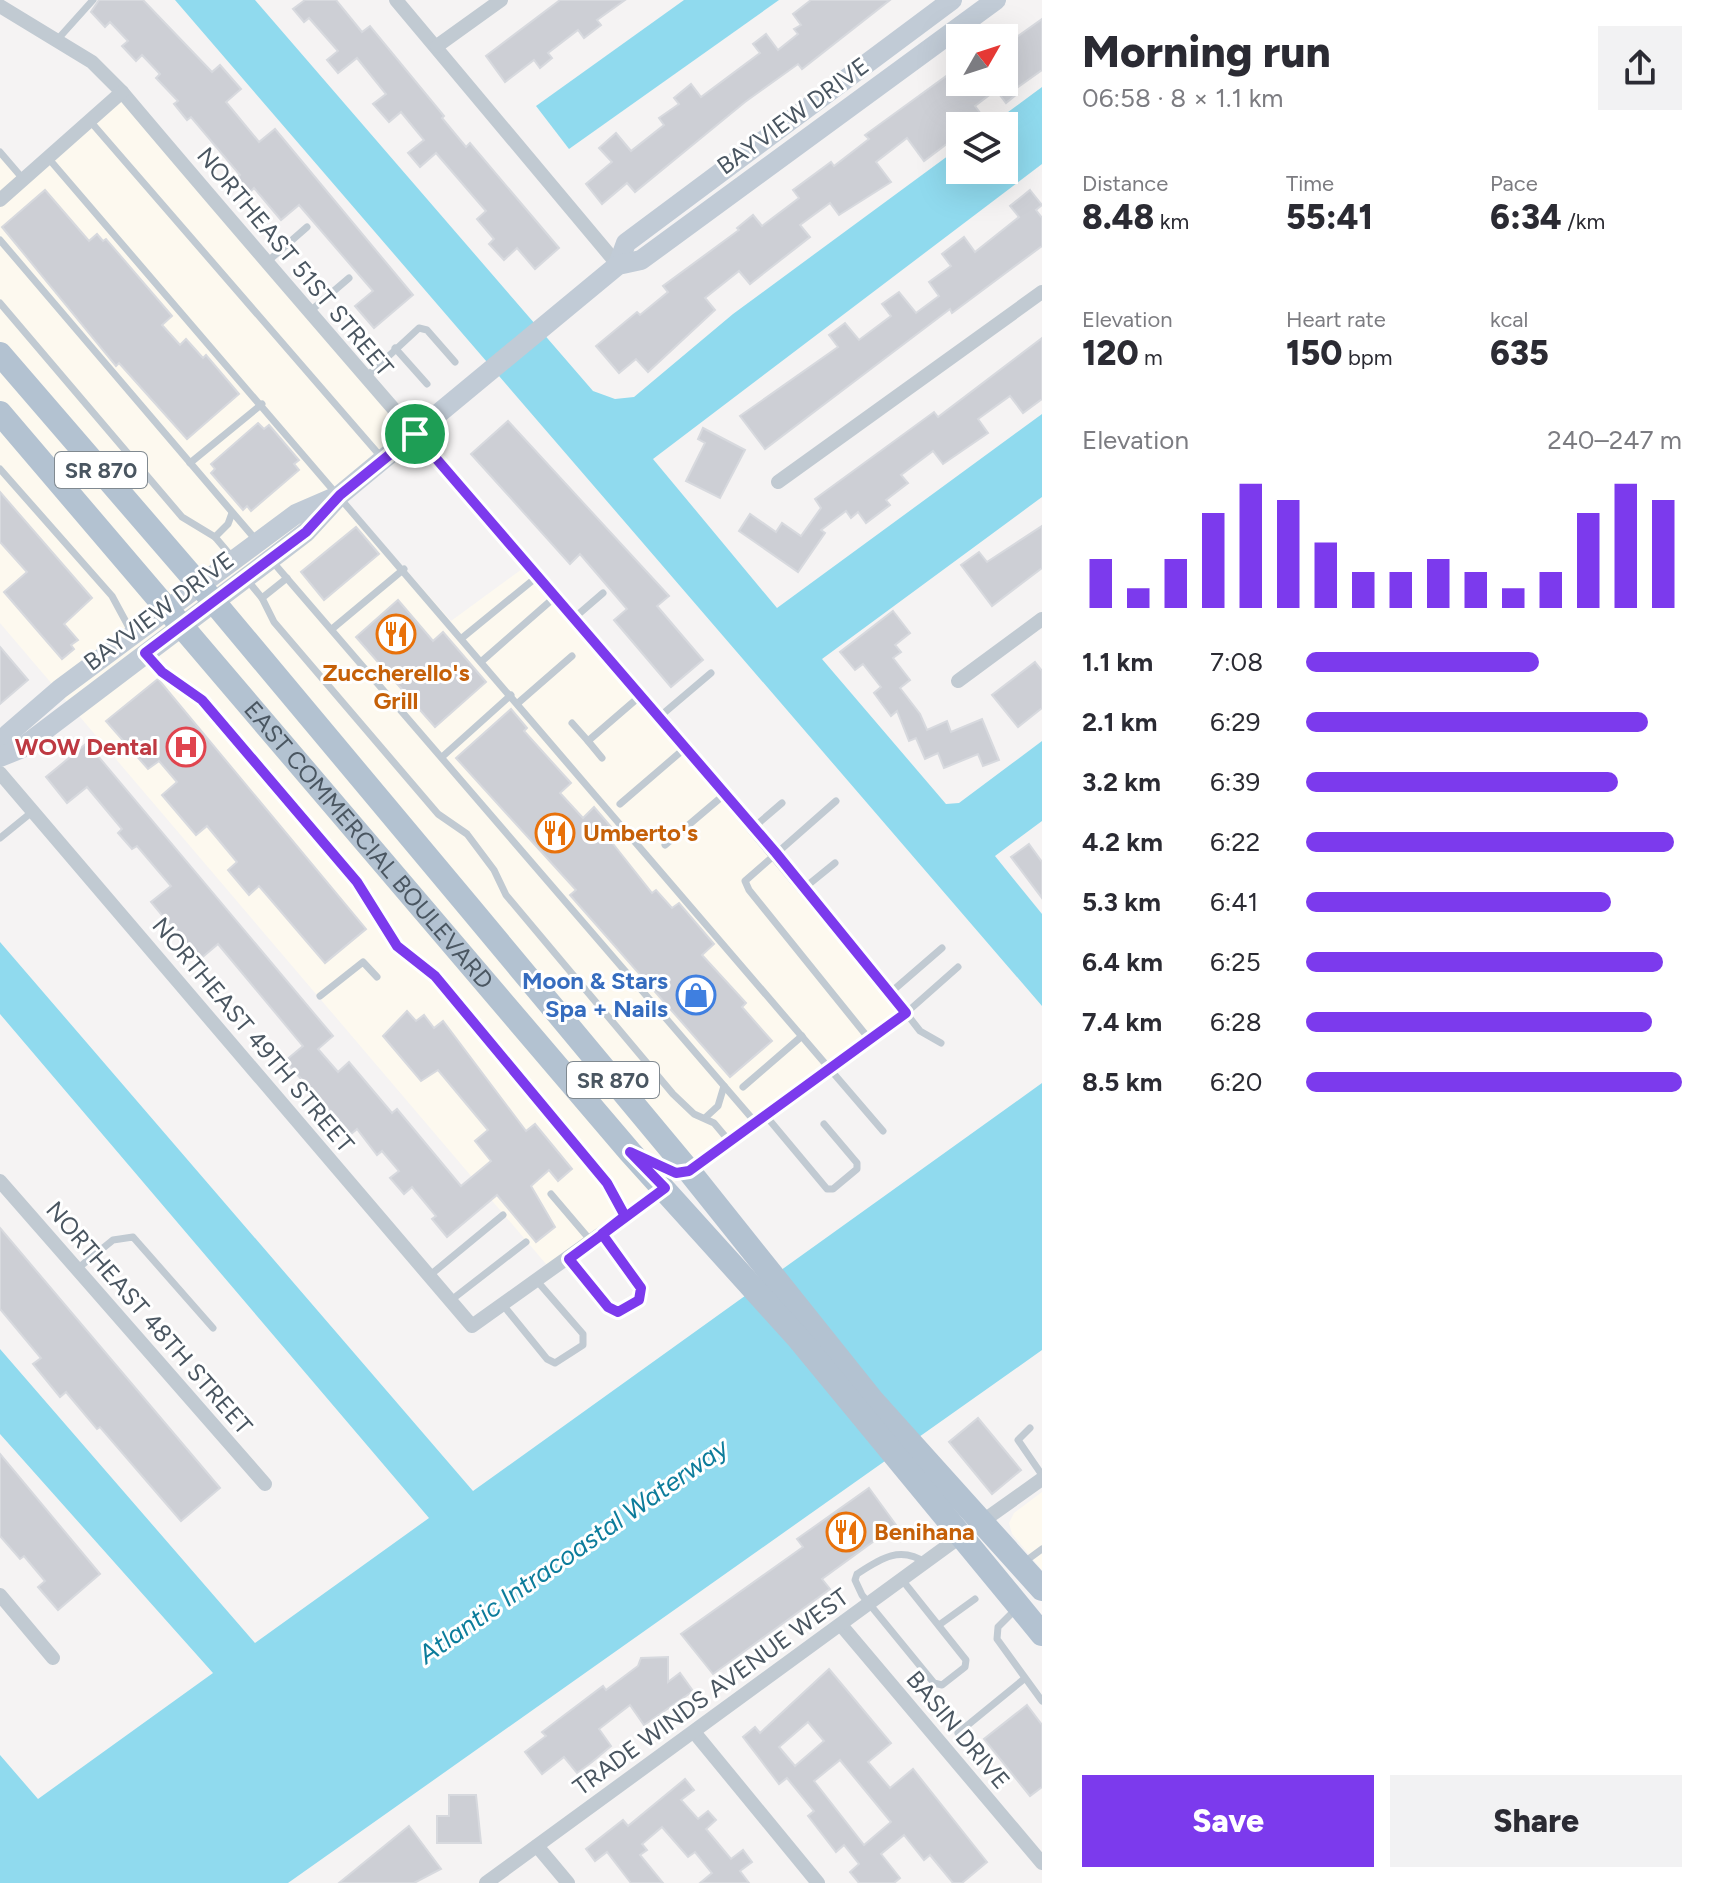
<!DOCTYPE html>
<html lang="en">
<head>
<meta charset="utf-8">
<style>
	body { margin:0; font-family:Figtree,sans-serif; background:#f2f2f3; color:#2b2b33; height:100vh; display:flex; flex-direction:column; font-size:30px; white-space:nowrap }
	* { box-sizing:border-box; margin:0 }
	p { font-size:26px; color:#7c7c81 }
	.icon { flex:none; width:44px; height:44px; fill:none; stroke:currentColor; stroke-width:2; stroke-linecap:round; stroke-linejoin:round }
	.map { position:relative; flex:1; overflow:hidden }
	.panel { display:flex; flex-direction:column; background:#fff; width:680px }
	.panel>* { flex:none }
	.needle { width:52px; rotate:51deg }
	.fabs { position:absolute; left:946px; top:24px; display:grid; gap:16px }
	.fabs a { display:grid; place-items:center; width:72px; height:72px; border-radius:0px; background:#fff; box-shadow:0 8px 32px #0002; font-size:40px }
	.pin { position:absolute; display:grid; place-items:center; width:68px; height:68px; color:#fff; margin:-34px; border:4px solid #fff; border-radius:50%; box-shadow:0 2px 8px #0007 }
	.round { display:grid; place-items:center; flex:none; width:84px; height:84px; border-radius:0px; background:#f2f2f3 }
	.headline { display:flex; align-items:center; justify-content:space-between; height:136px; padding:0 40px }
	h1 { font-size:44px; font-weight:800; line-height:60px }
	.stats { display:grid; grid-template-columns:repeat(3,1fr); gap:12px; height:136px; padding:8px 40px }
	.stats div { display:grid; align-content:center }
	.stats b { font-size:34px; font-weight:800 }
	.stats small { font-size:22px; font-weight:400 }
	.stats p { font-size:22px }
	.chart { height:224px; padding:16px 40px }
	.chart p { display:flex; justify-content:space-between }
	.chart svg { width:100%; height:144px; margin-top:8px; stroke:#7c3aed; stroke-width:6 }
	.action { display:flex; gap:16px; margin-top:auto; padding:16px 40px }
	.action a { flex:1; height:92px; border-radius:0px; background:#7c3aed; color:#fff; font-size:32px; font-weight:800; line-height:92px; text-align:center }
	.action a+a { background:#f2f2f3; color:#2b2b33 }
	ul { padding:0 40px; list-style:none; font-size:26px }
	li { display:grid; grid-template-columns:128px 96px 1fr; align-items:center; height:60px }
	li i { height:20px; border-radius:10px; background:#7c3aed }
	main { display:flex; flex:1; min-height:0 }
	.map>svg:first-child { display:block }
	.commercial { fill:#fdf9ef }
	.water { fill:#90daee }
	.building { fill:#cdcfd5; stroke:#d7d9de; stroke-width:2; fill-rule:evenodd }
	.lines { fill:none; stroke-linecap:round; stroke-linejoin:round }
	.lane { stroke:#c1cad2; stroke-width:7 }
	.street { stroke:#c1cad2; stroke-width:14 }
	.secondary { stroke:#c1cbd6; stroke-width:20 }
	.primary { stroke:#b3c2d1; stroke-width:24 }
	.route-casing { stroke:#fff; stroke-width:16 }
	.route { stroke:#7c3aed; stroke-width:10 }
	.labels { text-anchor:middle; stroke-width:6; stroke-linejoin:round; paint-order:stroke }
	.shield { fill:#fff; stroke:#808990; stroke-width:2 }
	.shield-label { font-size:22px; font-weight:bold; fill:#4a5661 }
	.street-label { font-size:24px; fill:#4a5661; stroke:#fff }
	.food-label { font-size:24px; font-weight:bold; fill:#c56008; stroke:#fff; text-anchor:start }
	.health-label { font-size:24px; font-weight:bold; fill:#be3a42; stroke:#fff; text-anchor:end }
	.shop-label { font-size:24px; font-weight:bold; fill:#366cbe; stroke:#fff; text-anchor:end }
	.water-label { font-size:26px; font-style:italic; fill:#0c7c9b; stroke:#fff }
</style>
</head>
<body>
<main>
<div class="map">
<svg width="1042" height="1883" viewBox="0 0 1042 1883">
	<rect width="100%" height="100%" fill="#f5f3f3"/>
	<g class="commercial">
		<polygon points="123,93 411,438 341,496 451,621 522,569 538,576 901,1017 552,1271 0,623 0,151 24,180"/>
		<polygon points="1042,1492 1042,1570 1012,1534 1009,1523 1014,1513"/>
	</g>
	<g class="water">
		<polygon points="175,0 255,0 593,391 615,399 634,397 733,314 960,147 960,170 1004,170 1004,126 989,126 1042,87 1042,164 653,459 777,608 1042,414 1042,497 822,659 946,804 959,803 1042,741 1042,821 995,856 1042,914 1042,1006"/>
		<polygon points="684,0 779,0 569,149 536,106"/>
		<polygon points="0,942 473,1491 1042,1083 1042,1350 288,1883 0,1883 0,1755 38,1799 213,1673 0,1434 0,1349 255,1643 429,1518 0,1014"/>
	</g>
	<g class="building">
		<polygon points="99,0 143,0 212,72 220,65 241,89 226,102 259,142 275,129 413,295 374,328 355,306 373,291 299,205 281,220 254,188 250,192 237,178 240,175 191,117 187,120 174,104 178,101 156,78 160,74 142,55 136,61 122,46 128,41 110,22 105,27 91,12"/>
		<polygon points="305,0 336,0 362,32 370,26 444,116 442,118 466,147 470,143 559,248 535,269 517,248 504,260 489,244 494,239 477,219 486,211 436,153 420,167 408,153 424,140 401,112 389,122 373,104 386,94 357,58 338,73 327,60 338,51 309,18 304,22 293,9"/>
		<polygon points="560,0 625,0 597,20 601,25 584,38 578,30 548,53 552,58 540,68 534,60 505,82 486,56"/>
		<polygon points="811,0 890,0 802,69 798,64 745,102 635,192 627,183 602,204 586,184 612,162 599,148 616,133 631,151 664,125 659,118 679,104 674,98 691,84 701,97 760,53 753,44 766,34 778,50 798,34 794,29 801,25 793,14"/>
		<polygon points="1042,19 1042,70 1014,90 1017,94 1006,103 996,90 975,106 984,118 973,126 960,126 960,134 924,161 907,138 876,162 891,182 839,215 830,203 800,225 810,237 750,284 739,271 705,298 715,310 648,372 636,359 619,373 596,346 637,312 640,315 668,292 663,286 739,230 737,228 753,215 762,226 799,198 793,190 831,162 834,166 869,139 865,135 960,66 960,82 1004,82 1004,46"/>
		<polygon points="45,190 89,241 97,234 103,241 106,239 172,316 162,325 180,345 186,339 203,358 206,355 239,394 187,439 119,363 116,366 2,227"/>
		<polygon points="1030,190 1042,205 1036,210 1042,218 1042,246 952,313 950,309 765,449 740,416 838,347 829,335 845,323 859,340 891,316 882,304 899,292 916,313 939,296 929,282 951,266 942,254 964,237 975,252 1019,217 1010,206"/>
		<polygon points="1042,338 1042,399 1023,413 1010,396 978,419 988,433 943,464 933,451 901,475 908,483 886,500 890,505 866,523 858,512 851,518 846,511 821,530 825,533 798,572 739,531 750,514 776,532 782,523 801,536 821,508 815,499 934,412 938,417"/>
		<polygon points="508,421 669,596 657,606 703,660 671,687 614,620 627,609 580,554 570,564 471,454"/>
		<polygon points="258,423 264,429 269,425 299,460 294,464 299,470 251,511 247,506 243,510 211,473 215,469 211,464"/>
		<polygon points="703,428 745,450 720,498 686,481 705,443 698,439"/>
		<polygon points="0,492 92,598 64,624 78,640 71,645 74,649 62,659 4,592 27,572 0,542"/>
		<polygon points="1042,526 1042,568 992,606 961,565 979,552 987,562"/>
		<polygon points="356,527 379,554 324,600 301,572"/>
		<polygon points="398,600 433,641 443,632 486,682 435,727 356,637"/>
		<polygon points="893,611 910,633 895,645 901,652 893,658 910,680 900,688 920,714 927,730 947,721 951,732 982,719 999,760 983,766 978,754 944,768 938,753 925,759 916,738 909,741 897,711 891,716 874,693 881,687 863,664 855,670 840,652"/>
		<polygon points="0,647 28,680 0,704"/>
		<polygon points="1035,662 1042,671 1042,708 1018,727 992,695"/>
		<polygon points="158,679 366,929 325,963 259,886 249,895 228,870 237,862 207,826 196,835 162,795 177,782 159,761 148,769 106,721"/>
		<polygon points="511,709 527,728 524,731 571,783 560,793 583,818 594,807 617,834 610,840 652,893 656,890 672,908 679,903 714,944 702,955 746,1003 742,1007 772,1041 730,1077 570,895 576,890 456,758"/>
		<polygon points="87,743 333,1036 318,1049 338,1072 349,1062 392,1113 397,1109 461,1186 491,1161 475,1141 488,1130 438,1070 421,1081 383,1036 407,1011 416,1021 424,1015 434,1028 443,1021 526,1131 535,1124 572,1169 558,1181 549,1170 531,1186 555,1227 536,1242 497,1195 447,1237 432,1219 436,1216 412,1187 404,1194 390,1178 399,1171 382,1151 377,1155 357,1129 351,1134 285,1061 303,1046 218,944 199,960 151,902 171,886 137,846 132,849 118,833 122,829 87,787 67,803 46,777"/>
		<polygon points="1029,844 1042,862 1042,898 1011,857"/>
		<polygon points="0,1228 220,1488 181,1521 100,1427 97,1429 66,1392 60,1397 33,1364 41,1358 0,1309"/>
		<polygon points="978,1418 1021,1470 992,1494 949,1442"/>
		<polygon points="0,1454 100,1574 58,1610 38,1587 45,1581 24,1556 20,1559 0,1536"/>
		<polygon points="869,1488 896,1525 822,1579 830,1589 713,1674 681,1634 803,1547 797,1539"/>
		<polygon points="668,1657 668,1682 680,1673 693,1691 644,1725 630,1705 599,1729 611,1746 592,1762 577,1773 564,1757 542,1774 525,1752 546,1736 542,1732 603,1686 606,1690 638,1666 641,1658"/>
		<path d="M829,1669L891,1743L868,1762L890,1788L913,1769L987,1862L962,1883H953L930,1855L924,1860L904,1835L881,1854L900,1878L894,1883H859L850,1872L859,1864L844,1845L836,1852L808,1816L814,1811L787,1778L779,1784L743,1737L755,1727L760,1733ZM808,1722L824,1741L795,1766L779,1747ZM840,1760L891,1822L864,1845L814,1781Z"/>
		<polygon points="1027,1705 1042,1725 1042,1787 1030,1796 984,1739"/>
		<polygon points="685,1779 694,1790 681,1800 698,1819 708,1811 716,1820 706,1829 731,1859 743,1850 752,1862 740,1871 749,1883 700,1883 712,1873 695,1852 688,1857 662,1827 642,1844 647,1850 640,1855 663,1883 631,1883 607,1852 595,1861 586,1849 623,1820 628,1826"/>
		<polygon points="449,1795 476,1795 481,1843 437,1843 437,1816 449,1816"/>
		<polygon points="409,1826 441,1869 414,1883 339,1883"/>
	</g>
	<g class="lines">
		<g class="lane">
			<polyline points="57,40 93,0"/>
			<polyline points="90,121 382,458"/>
			<polyline points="0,152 24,180"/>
			<polyline points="49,159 883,1131"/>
			<polyline points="0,240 256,540"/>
			<polyline points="267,262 307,227"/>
			<polyline points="0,303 182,517 215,537 232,557"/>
			<polyline points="308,313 349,278"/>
			<polyline points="395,348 427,384"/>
			<polyline points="366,377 419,328 427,330 455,362"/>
			<polyline points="190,463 262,404"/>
			<polyline points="0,469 112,596 132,633"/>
			<polyline points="215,537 228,524 232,513"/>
			<polyline points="272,561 756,1123"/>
			<polyline points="248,581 262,598 274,622 438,814 467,834 494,870 506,895 673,1094 694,1114 714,1123 730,1142"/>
			<polyline points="262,598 287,578"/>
			<polyline points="574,618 603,593"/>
			<polyline points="332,629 404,569"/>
			<polyline points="462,638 538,576"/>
			<polyline points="147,655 162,672 202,700 357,882 397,946 435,976 607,1183 625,1216"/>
			<polyline points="482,661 555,597"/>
			<polyline points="518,703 572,656"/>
			<polyline points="658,718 711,673"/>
			<polyline points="572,723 588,741"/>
			<polyline points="442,757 511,695"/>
			<polyline points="602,758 588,741 639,697"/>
			<polyline points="836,801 745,881 749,890 870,1040"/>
			<polyline points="620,804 684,749"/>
			<polyline points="753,828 782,803"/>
			<polyline points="0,838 32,812"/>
			<polyline points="665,845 725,794"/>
			<polyline points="803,889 835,863"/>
			<polyline points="890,993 942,948"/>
			<polyline points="320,996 363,962 377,977"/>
			<polyline points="941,1043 920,1031 906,1013 958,967"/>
			<polyline points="743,1087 802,1036"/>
			<polyline points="766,1116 827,1189 833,1189 857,1169 857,1163 824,1124"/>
			<polyline points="706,1117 718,1106 724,1086"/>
			<polyline points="551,1194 591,1241"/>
			<polyline points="569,1259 613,1311 627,1309 639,1300 639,1282 602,1234"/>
			<polyline points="77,1269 113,1240 133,1237 213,1328"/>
			<polyline points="429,1276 503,1215"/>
			<polyline points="450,1301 526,1242"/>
			<polyline points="503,1305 547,1359 555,1363 583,1345 583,1334 537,1281"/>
			<polyline points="1030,1428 1018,1440 1042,1475"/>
			<polyline points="1023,1563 1042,1549"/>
			<path d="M903,1581L966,1660L965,1667L942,1685L934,1683L862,1595L855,1580L857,1574C880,1559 900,1545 926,1563"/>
			<polyline points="1015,1610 998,1627 997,1639 1042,1701"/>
			<polyline points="939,1625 975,1599"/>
			<polyline points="958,1733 1024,1679"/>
		</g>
		<g class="street">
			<polyline points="396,0 618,265"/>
			<path d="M0,6L92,62L122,92C382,401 653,700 906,1013L689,1171"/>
			<polyline points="437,46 501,0"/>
			<polyline points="0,200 122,92"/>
			<polyline points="778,482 1042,292"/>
			<polyline points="958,681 1042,619"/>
			<polyline points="0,773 472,1326 665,1188"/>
			<polyline points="0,1181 265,1484"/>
			<polyline points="983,1521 1042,1479"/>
			<polyline points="0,1595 53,1658"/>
			<polyline points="841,1625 1042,1863"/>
			<polyline points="694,1732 818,1883"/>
			<polyline points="537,1846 568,1883"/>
			<polyline points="486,1883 961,1536"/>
		</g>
		<g class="secondary">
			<polyline points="618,265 626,243 952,0"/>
			<polyline points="0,747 8,734 60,689 296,514 333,498"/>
			<polyline points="0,757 20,749 280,552 306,532 340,495 618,265 641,260 996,0"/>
		</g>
		<g class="primary">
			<polyline points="0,354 214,602 470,908 689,1171 872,1400 1042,1589"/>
			<path id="s1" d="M0,413L630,1152L799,1339L1042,1634"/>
		</g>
	</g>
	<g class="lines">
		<defs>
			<polyline id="route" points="415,434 340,495 306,532 145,653 162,672 202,700 357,882 397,946 435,976 607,1183 625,1216 602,1234 641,1288 639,1300 618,1312 608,1307 569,1259 665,1188 630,1152 676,1173 689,1171 906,1013 776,853 415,434"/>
		</defs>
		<use href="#route" class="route-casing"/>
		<use href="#route" class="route"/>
	</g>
	<defs>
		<symbol id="restaurant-ring" viewBox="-11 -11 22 22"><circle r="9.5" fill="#fff" stroke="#e8710a" stroke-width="1.5"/><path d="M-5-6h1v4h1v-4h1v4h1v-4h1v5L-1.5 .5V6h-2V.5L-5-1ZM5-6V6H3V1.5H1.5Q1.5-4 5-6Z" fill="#e8710a"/></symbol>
		<symbol id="hospital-ring" viewBox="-11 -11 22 22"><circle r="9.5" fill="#fff" stroke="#e0444e" stroke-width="1.5"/><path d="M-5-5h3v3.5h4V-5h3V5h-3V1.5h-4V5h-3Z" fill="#e0444e"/></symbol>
		<symbol id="shop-ring" viewBox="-11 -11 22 22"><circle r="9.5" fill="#fff" stroke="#3f7fe0" stroke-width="1.5"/><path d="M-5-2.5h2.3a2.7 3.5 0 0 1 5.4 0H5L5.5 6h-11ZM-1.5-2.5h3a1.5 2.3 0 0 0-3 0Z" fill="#3f7fe0"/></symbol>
	</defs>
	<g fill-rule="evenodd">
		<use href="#restaurant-ring" x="374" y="612" width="44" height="44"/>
		<use href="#hospital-ring" x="164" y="725" width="44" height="44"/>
		<use href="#restaurant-ring" x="533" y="811" width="44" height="44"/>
		<use href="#shop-ring" x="674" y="973" width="44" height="44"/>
		<use href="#restaurant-ring" x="824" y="1510" width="44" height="44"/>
	</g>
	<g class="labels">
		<g class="shield">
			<rect x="55" y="452" width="92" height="36" rx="6"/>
			<rect x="567" y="1062" width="92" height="36" rx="6"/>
		</g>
		<g class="shield-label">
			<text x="101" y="478">SR 870</text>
			<text x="613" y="1088">SR 870</text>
		</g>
		<g class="street-label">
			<text transform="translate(793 116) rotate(-36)" y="8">BAYVIEW DRIVE</text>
			<text transform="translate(295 262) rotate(50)" y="8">NORTHEAST 51ST STREET</text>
			<text transform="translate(159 611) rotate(-37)" y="8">BAYVIEW DRIVE</text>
			<text dy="8" stroke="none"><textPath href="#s1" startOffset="568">EAST COMMERCIAL BOULEVARD</textPath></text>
			<text transform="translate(253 1035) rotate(50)" y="8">NORTHEAST 49TH STREET</text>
			<text transform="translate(149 1318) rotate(49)" y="8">NORTHEAST 48TH STREET</text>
			<text transform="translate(711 1692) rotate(-36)" y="8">TRADE WINDS AVENUE WEST</text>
			<text transform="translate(958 1730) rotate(50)" y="8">BASIN DRIVE</text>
		</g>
		<g class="food-label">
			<text x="396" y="681" text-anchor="middle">Zuccherello's<tspan x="396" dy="28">Grill</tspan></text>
			<text x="583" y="841">Umberto's</text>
			<text x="874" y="1540">Benihana</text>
		</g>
		<g class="health-label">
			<text x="158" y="755">WOW Dental</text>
		</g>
		<g class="shop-label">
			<text x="668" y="989">Moon &amp; Stars<tspan x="668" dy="28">Spa + Nails</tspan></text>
		</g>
		<g class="water-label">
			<text transform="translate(573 1551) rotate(-35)" y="9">Atlantic Intracoastal Waterway</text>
		</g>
	</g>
</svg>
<div class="fabs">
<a><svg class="needle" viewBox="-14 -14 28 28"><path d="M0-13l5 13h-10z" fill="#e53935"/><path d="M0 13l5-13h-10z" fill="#7c7c81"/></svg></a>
<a><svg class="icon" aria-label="layers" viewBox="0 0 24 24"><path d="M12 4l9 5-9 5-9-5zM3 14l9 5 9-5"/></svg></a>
</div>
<div class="pin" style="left:415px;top:434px;background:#1e9e55"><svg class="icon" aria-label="arrive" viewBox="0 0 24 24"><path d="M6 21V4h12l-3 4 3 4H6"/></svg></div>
</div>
<section class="panel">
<div class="headline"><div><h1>Morning run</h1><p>06:58 · 8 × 1.1 km</p></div><a class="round"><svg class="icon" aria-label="share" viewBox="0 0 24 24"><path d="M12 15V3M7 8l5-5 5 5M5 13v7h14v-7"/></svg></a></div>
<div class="stats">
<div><p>Distance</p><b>8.48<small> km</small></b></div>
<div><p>Time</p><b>55:41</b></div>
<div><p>Pace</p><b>6:34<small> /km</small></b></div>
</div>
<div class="stats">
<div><p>Elevation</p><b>120<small> m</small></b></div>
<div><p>Heart rate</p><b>150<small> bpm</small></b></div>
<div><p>kcal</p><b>635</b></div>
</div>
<div class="chart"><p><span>Elevation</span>240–247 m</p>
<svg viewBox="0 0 160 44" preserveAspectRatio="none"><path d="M5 44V29M15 44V38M25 44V29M35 44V15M45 44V6M55 44V11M65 44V24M75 44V33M85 44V33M95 44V29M105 44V33M115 44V38M125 44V33M135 44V15M145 44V6M155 44V11"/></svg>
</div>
<ul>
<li><b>1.1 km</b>7:08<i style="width:62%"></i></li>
<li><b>2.1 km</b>6:29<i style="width:91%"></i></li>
<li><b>3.2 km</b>6:39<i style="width:83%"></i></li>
<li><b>4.2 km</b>6:22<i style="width:98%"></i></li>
<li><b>5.3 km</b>6:41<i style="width:81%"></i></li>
<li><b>6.4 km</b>6:25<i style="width:95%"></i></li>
<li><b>7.4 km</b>6:28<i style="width:92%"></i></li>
<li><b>8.5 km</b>6:20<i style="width:100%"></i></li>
</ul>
<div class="action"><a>Save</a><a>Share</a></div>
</section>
</main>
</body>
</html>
